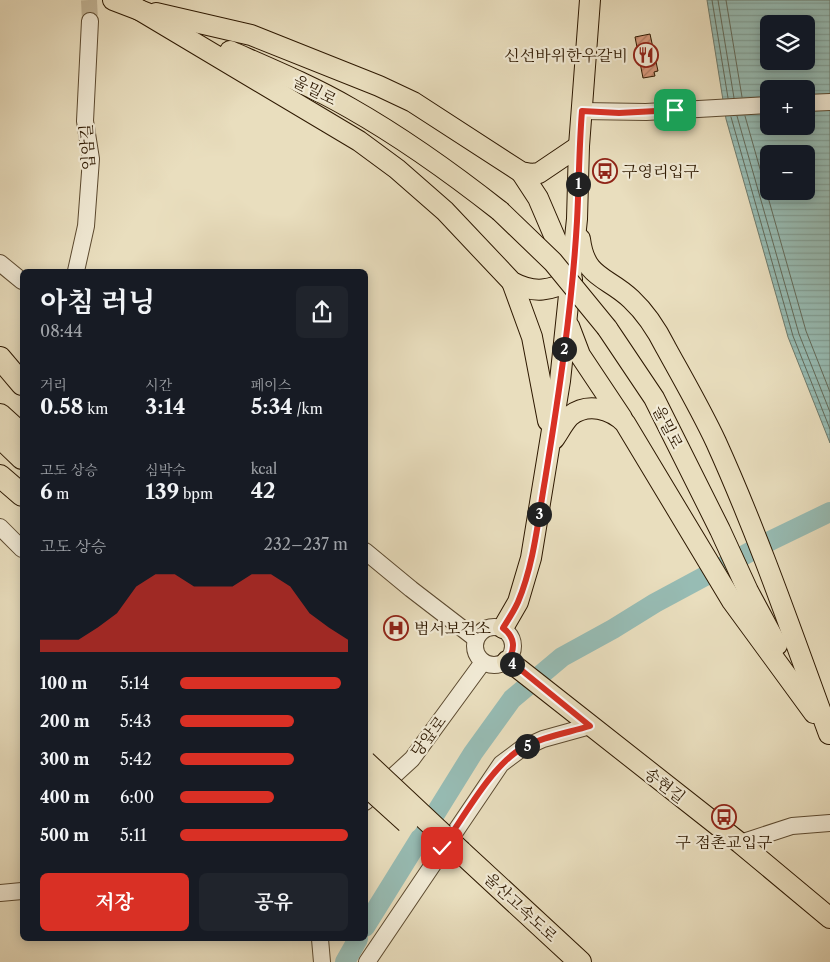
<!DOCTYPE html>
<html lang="ko">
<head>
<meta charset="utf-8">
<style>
	body { margin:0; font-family:"Libre Caslon Text","Noto Serif KR",serif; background:#20242c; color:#f1f3f6; height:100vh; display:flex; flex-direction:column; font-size:19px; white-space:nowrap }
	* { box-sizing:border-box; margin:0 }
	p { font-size:16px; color:#9ea1a6 }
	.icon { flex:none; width:28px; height:28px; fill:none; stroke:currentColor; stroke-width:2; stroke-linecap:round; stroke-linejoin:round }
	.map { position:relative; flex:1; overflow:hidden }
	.panel { position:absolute; left:20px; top:269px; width:348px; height:672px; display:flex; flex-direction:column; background:#171b24; border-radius:8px; box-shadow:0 2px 12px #0003 }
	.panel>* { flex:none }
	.tools { position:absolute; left:760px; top:15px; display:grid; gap:10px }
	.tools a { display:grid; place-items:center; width:55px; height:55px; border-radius:8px; background:#171b24; box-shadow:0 2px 12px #0003; font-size:25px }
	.pin { position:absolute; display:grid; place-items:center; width:42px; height:42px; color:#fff; margin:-21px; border-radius:10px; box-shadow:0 2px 8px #0006 }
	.km { position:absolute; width:25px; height:25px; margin:-12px; border-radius:50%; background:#222; color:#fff; font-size:14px; line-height:25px; text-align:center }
	.round { display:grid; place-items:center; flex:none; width:52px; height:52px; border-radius:8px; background:#20242c }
	.overview { display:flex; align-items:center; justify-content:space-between; height:85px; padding:0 20px }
	h1 { font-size:28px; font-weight:700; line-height:38px }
	.stats { display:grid; grid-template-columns:repeat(3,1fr); gap:8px; height:85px; padding:5px 20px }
	.stats div { display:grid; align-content:center }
	.stats b { font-size:21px; font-weight:700 }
	.stats small { font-size:14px; font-weight:400 }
	.stats p { font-size:14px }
	.chart { height:140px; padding:10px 20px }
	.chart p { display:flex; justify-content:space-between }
	.chart svg { width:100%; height:90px; margin-top:5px; fill:#d93025; opacity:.7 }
	.primary-button { display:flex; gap:10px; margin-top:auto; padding:10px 20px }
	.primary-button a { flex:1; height:58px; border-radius:8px; background:#d93025; color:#fff; font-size:20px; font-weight:700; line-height:58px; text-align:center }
	.primary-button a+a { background:#20242c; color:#f1f3f6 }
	ul { padding:0 20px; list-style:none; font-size:16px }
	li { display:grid; grid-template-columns:80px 60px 1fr; align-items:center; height:38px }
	li i { height:12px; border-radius:6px; background:#d93025 }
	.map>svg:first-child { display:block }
	.water { fill:url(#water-rules); stroke:#6d7a6c; fill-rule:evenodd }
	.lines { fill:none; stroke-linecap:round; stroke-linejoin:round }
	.shore { stroke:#626a5a; stroke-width:1 }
	.river { stroke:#97bcb4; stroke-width:20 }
	.building { fill:url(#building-hatch); stroke:#2d1800 }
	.minor-tunnel { stroke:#c3b698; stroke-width:16; stroke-dasharray:16 8; stroke-linecap:butt }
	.minor-casing { stroke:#5c4a30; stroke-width:18 }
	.major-casing { stroke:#2d1800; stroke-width:22 }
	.highway-casing { stroke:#2d1800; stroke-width:24 }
	.minor { stroke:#f1ead5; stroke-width:16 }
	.major { stroke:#e9debe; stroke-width:20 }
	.highway { stroke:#e9debe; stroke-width:22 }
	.major-bridge-casing { stroke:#2d1800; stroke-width:22; stroke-linecap:butt }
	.highway-bridge-casing { stroke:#2d1800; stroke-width:24; stroke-linecap:butt }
	.major-bridge { stroke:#e9debe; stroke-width:20 }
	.highway-bridge { stroke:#e9debe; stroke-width:22 }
	.route-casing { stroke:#fff; stroke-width:10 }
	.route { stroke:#d93025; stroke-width:6 }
	.labels { text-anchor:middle; stroke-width:4.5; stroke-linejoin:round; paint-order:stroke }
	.poi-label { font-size:16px; fill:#2d1800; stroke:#f1ead5; text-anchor:start }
	.street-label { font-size:16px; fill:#2d1800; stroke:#f1ead5 }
</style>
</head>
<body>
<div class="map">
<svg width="830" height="962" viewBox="0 0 830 962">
	<defs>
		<pattern id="water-rules" width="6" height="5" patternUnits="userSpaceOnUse" patternTransform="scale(1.25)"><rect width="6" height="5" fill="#97bcb4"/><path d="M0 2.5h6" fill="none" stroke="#82a199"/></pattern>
		<pattern id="building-hatch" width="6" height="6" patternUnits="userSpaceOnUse" patternTransform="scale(1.25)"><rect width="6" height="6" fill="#d8997c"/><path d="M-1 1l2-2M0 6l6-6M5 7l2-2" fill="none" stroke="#b07c63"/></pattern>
	</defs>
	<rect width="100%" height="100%" fill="#e9debe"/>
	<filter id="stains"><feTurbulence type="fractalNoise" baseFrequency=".004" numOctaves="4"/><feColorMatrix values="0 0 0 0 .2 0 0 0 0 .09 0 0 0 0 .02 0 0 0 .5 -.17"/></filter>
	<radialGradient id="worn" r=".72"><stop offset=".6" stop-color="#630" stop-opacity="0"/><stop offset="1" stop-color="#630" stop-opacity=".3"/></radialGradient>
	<path class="water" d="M707,0H830V443L788,337L726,119ZM769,24H806V61H769ZM769,89H806V126H769ZM769,154H806V191H769Z"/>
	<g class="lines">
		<g class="shore">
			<polyline points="712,0 728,98"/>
			<polyline points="718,0 734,98"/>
			<polyline points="726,0 742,97"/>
			<polyline points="737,116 799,334 830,412"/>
			<polyline points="745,116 806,331 830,392"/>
			<polyline points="731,117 793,336 830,429"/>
		</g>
		<g class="river">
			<polyline points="365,927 473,753 512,699 562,657 613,629 655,603 772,540 830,512"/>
			<polyline points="345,962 358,939"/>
		</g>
	</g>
	<polygon class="building" points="650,34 658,71 654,72 655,76 643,78 635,37"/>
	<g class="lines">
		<polyline class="minor-tunnel" points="89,0 90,21"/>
		<defs>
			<g id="minor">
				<polyline points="806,103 830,102"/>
				<polyline points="582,111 646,112 769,105"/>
				<polyline points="0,263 22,281"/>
				<polyline points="76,271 86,226 91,159 85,121 90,21"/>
				<polyline points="0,527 22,549"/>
				<polyline points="365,551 411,589 476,639"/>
				<circle cx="494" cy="646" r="19"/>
				<polyline points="365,802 412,759 483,662"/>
				<polyline points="740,843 792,826 830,823"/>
				<polyline points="0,893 22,891"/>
				<polyline points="320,939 322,962"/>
				<polyline points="367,962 501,764 521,749 543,739 590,726"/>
			</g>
			<g id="major">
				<polyline points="113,0 147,13"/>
				<path d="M136,8L359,141L397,169L445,211L512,282C534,294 551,291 572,279"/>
				<polyline points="156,13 251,35 379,86 413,102 521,172 532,174 539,173 579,146"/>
				<path d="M230,51C271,69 312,86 350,108C403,138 453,174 500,211"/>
				<polyline points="521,172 538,198 571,275"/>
				<path d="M580,239C585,279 607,276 631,299C646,313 657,330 666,348C683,379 701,410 716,442C759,537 793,636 829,734"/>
				<polyline points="512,282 532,337 548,421"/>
				<polyline points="569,326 580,355 622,418"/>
				<polyline points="607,328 654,398 720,530 748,591 777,645"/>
				<path d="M554,439C559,432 564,422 570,416C588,402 611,409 625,423L732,601L814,713"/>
				<polyline points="503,628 518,602 531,558 560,381 577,219 579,146 590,0"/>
				<polyline points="507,661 519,669 740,843 830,918"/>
			</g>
			<g id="highway">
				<polyline points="0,358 22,384"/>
				<polyline points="0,415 22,435"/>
				<polyline points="0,437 22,458"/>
				<polyline points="0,476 22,495"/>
				<polyline points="461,852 580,962"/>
			</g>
		</defs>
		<use href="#minor" class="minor-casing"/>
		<use href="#major" class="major-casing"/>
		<use href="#highway" class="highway-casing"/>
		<use href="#minor" class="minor"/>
		<use href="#major" class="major"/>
		<use href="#highway" class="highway"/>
		<defs>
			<polyline id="major-bridge" points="500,211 553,262 607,328"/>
			<g id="highway-bridge">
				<polyline points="365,762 461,852"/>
				<polyline points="365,784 407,822"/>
			</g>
		</defs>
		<use href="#major-bridge" class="major-bridge-casing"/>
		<use href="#highway-bridge" class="highway-bridge-casing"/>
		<use href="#major-bridge" class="major-bridge"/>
		<use href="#highway-bridge" class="highway-bridge"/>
	</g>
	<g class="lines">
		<defs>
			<path id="route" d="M442,848C462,820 492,765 521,749C541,737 567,733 590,726L520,669L507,661C516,649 515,637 503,628C508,620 514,611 518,602C534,564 538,520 545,480C559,394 572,307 577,221C579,184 579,147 582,111L619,113L675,110"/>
		</defs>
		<use href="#route" class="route-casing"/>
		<use href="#route" class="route"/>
	</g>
	<defs>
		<symbol id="restaurant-ring" viewBox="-11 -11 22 22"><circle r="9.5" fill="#f1ead5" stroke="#8f2418" stroke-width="1.5"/><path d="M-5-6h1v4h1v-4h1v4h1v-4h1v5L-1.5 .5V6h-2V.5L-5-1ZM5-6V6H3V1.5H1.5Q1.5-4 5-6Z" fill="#8f2418"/></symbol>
		<symbol id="bus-ring" viewBox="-11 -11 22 22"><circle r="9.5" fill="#f1ead5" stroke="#8f2418" stroke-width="1.5"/><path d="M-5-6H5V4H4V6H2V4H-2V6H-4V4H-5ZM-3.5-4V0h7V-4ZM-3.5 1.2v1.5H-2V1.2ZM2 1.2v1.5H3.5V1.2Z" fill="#8f2418"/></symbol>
		<symbol id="hospital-ring" viewBox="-11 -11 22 22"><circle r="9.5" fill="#f1ead5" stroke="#8f2418" stroke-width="1.5"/><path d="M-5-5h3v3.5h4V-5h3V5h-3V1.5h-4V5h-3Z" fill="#8f2418"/></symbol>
	</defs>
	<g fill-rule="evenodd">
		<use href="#restaurant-ring" x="632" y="41" width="28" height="28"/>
		<use href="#bus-ring" x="591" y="157" width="28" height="28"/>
		<use href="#hospital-ring" x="382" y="614" width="28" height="28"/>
		<use href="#bus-ring" x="710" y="803" width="28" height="28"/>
	</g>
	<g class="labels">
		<g class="poi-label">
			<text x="628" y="61" text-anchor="end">신선바위한우갈비</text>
			<text x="622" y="177">구영리입구</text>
			<text x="414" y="634">범서보건소</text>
			<text x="724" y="848" text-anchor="middle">구 점촌교입구</text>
		</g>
		<g class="street-label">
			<text transform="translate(315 90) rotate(27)" y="6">울밀로</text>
			<text transform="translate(87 147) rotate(-94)" y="6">입암길</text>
			<text transform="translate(668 427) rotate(63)" y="6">울밀로</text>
			<text transform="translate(428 736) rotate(-53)" y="6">당앞로</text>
			<text transform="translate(665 785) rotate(38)" y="6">송현길</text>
			<text transform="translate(521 907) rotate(43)" y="6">울산고속도로</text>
		</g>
	</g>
	<rect width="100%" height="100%" filter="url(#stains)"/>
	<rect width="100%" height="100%" fill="url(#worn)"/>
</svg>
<div class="tools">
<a><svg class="icon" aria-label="layers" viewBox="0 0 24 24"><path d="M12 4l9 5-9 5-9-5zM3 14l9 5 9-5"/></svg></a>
<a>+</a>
<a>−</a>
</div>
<div class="pin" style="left:675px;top:110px;background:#1e9e55"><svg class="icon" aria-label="arrive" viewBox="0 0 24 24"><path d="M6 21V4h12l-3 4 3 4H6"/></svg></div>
<div class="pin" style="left:442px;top:848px;background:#d93025"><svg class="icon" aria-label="check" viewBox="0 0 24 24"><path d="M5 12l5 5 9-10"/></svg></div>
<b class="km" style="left:578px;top:184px">1</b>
<b class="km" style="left:564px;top:349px">2</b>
<b class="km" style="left:539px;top:514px">3</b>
<b class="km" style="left:512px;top:664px">4</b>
<b class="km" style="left:527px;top:746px">5</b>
<section class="panel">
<div class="overview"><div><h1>아침 러닝</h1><p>08:44</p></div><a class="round"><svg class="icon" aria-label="share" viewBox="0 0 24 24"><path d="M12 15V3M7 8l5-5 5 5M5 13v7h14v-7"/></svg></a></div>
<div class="stats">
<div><p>거리</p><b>0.58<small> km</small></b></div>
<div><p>시간</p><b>3:14</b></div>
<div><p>페이스</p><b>5:34<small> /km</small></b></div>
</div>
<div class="stats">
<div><p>고도 상승</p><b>6<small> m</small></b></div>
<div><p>심박수</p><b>139<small> bpm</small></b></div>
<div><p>kcal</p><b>42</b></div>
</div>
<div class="chart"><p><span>고도 상승</span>232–237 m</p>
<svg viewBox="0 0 160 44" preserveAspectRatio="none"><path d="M0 44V38L10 38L20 38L30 32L40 25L50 12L60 6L70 6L80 12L90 12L100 12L110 6L120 6L130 12L140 25L150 32L160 38V44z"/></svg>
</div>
<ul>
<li><b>100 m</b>5:14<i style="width:96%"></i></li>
<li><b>200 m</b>5:43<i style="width:68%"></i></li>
<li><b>300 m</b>5:42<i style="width:68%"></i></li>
<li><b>400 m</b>6:00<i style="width:56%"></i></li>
<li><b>500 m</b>5:11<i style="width:100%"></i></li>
</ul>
<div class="primary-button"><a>저장</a><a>공유</a></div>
</section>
</div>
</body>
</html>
